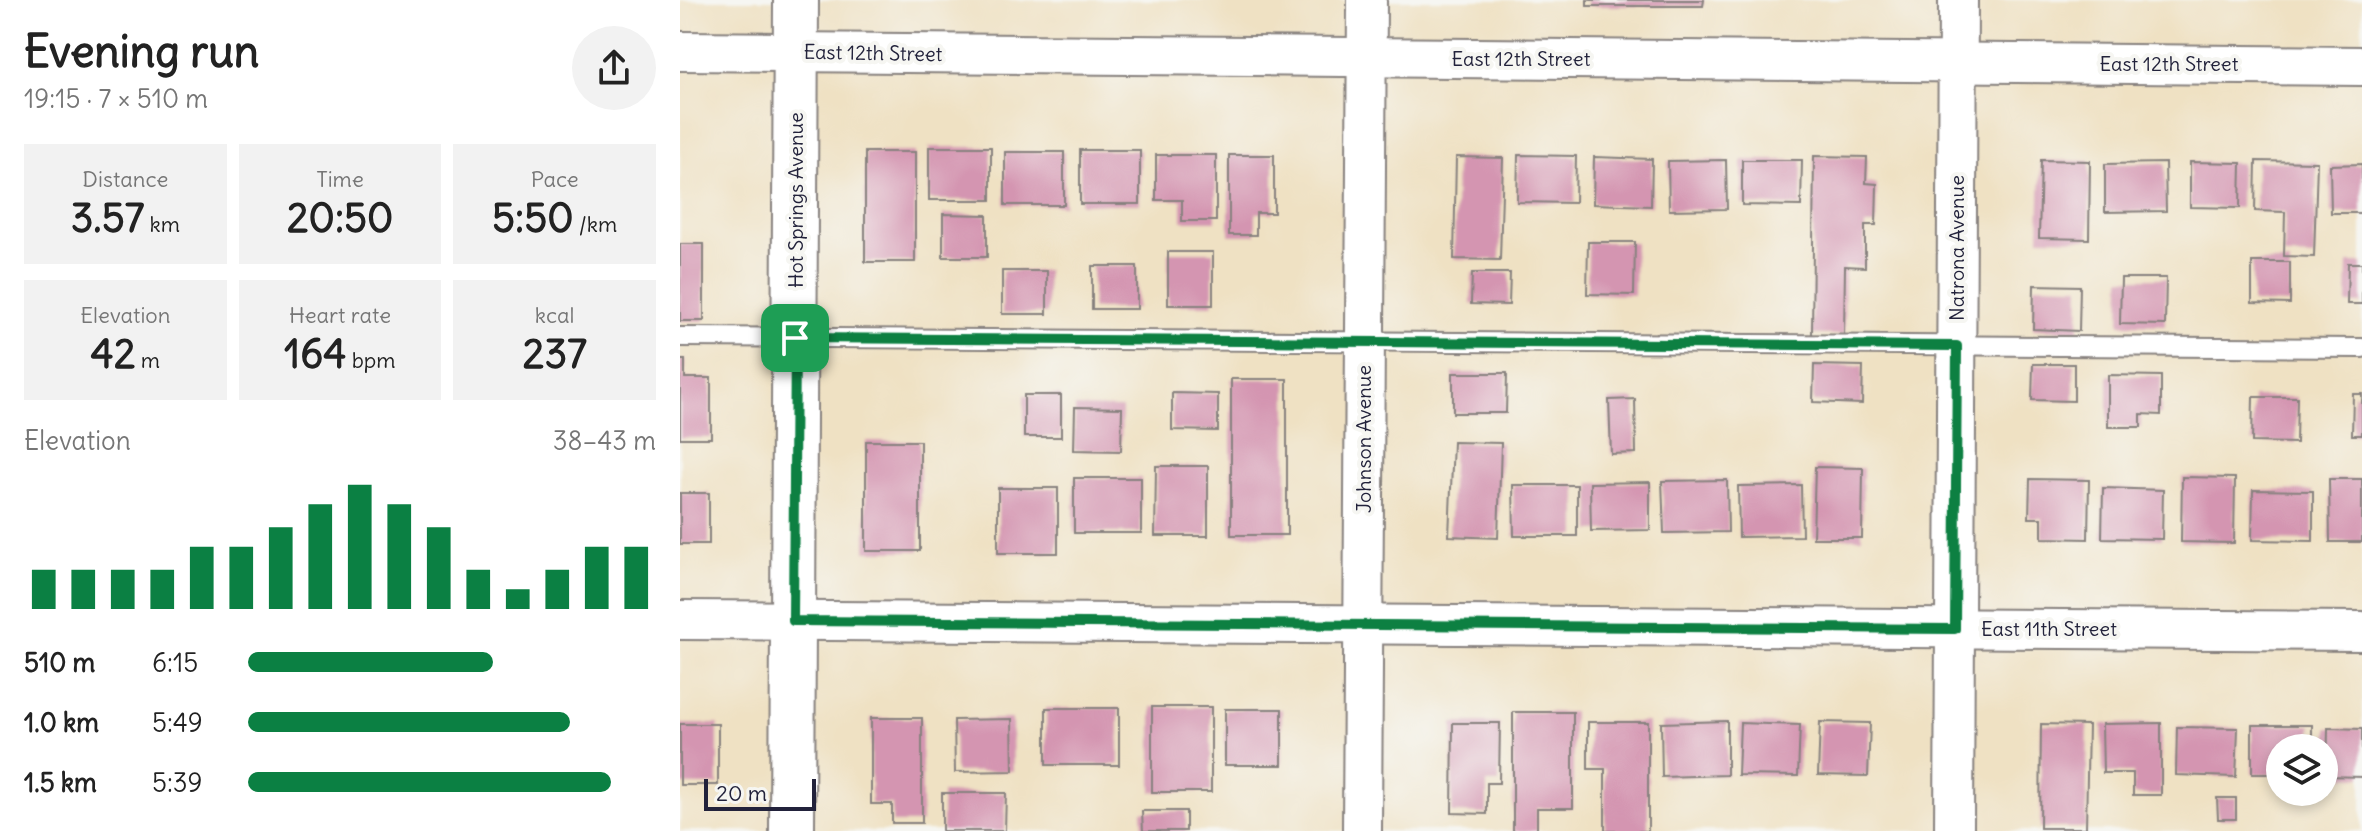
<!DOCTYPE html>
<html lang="en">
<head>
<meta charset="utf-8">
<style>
	body { margin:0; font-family:Delius,sans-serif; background:#f2f2f2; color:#222; height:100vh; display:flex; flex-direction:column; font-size:30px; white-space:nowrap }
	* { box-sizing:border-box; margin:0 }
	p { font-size:26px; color:#767676 }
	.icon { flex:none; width:44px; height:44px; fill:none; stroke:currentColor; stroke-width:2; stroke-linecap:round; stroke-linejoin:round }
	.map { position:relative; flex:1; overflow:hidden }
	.side { display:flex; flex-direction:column; background:#fff; width:680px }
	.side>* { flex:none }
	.buttons { position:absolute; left:1586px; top:734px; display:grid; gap:16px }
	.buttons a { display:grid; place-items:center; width:72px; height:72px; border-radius:50%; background:#fff; box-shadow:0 4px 12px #0003; font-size:40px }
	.scale { position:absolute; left:24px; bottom:20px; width:112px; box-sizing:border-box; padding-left:8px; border:4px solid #22223b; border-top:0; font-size:22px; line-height:28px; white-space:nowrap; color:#22223b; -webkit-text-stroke:6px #f6f6f2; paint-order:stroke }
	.pin { position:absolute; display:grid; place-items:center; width:68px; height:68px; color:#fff; margin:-34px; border-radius:16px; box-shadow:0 4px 12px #0006 }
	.round { display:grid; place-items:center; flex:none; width:84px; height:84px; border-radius:42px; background:#f2f2f2 }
	.head { display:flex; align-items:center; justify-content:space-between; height:136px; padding:0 24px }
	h1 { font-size:44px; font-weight:700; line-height:60px }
	.metrics { display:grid; grid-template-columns:repeat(3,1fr); gap:12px; height:136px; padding:8px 24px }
	.metrics div { display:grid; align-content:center; border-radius:0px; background:#f2f2f2; text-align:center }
	.metrics b { font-size:40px; font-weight:700 }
	.metrics small { font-size:22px; font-weight:400 }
	.metrics p { font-size:22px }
	.chart { height:224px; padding:16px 24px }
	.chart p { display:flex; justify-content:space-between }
	.chart svg { width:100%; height:144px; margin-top:8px; stroke:#0b8043; stroke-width:6 }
	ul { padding:0 24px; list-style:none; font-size:26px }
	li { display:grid; grid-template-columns:128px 96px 1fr; align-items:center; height:60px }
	li i { height:20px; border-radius:10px; background:#0b8043 }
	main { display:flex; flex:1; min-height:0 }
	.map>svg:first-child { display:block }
	.building { fill:#d495b1 }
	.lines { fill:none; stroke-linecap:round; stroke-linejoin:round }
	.service-casing { stroke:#88827f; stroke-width:22 }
	.minor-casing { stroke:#88827f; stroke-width:42 }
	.tertiary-casing { stroke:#88827f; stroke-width:48 }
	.service { stroke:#fff; stroke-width:18 }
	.minor { stroke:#fff; stroke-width:38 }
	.tertiary { stroke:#fff; stroke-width:44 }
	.route-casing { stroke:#fff; stroke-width:16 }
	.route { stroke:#0b8043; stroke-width:10 }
	.labels { text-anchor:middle; stroke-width:8; stroke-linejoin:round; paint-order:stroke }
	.street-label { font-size:20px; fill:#22223b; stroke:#f6f6f2 }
</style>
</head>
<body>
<main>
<section class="side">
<div class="head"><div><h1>Evening run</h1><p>19:15 · 7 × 510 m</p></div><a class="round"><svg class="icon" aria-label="share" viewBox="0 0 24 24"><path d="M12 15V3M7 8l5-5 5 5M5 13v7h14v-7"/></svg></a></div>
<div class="metrics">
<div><p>Distance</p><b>3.57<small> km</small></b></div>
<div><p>Time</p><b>20:50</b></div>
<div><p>Pace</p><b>5:50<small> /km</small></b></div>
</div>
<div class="metrics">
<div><p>Elevation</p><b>42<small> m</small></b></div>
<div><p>Heart rate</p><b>164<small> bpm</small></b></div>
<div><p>kcal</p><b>237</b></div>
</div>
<div class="chart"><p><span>Elevation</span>38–43 m</p>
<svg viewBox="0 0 160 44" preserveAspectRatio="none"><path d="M5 44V32M15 44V32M25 44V32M35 44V32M45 44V25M55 44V25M65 44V19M75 44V12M85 44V6M95 44V12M105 44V19M115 44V32M125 44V38M135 44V32M145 44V25M155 44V25"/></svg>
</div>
<ul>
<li><b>510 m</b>6:15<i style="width:60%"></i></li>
<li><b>1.0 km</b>5:49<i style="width:79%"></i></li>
<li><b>1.5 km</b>5:39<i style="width:89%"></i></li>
</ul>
</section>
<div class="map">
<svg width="1682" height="831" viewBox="0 0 1682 831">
	<rect width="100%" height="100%" fill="#f6f6f2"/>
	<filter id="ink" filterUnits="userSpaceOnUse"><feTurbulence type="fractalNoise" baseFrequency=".0125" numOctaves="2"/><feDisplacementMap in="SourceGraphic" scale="16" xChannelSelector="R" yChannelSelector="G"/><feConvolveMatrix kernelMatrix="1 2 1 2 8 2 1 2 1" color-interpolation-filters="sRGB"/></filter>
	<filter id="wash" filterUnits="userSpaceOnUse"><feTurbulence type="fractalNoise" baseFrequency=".006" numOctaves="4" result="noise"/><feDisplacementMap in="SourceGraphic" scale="32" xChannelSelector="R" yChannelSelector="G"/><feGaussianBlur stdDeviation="1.8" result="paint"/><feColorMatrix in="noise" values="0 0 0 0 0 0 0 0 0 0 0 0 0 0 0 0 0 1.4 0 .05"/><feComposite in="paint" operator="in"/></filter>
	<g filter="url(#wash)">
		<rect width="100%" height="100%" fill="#efe1c3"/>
		<g id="blocks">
			<g class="building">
				<polygon points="907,0 1024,0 1023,6 907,6"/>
				<rect x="249" y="147" width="62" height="53"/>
				<rect x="400" y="150" width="60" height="54"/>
				<rect x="185" y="152" width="50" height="110"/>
				<rect x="325" y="152" width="59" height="53"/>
				<polygon points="476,155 536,155 536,221 502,221 502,200 476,200"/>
				<polygon points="549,155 594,155 594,213 576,213 576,235 549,235"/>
				<polygon points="838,155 896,156 895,203 837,202"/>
				<polygon points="1134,156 1187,157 1186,183 1197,184 1196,225 1185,225 1185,267 1165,266 1164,335 1132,335"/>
				<polygon points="776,157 823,158 820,260 774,259"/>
				<polygon points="914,157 972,159 971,206 913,204"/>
				<polygon points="1046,160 1047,209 989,210 988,161"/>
				<polygon points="1062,160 1122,160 1121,206 1062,205"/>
				<polygon points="1361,160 1410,161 1409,239 1359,238"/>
				<polygon points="1576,161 1637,162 1634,257 1604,256 1605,212 1575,211"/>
				<polygon points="1510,162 1561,163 1560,208 1510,207"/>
				<polygon points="1485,163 1486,211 1425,212 1425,164"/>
				<polygon points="1682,164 1682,213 1651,213 1650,165"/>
				<polygon points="263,214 307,215 307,257 263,257"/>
				<polygon points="908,242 955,242 954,295 907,294"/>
				<rect x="0" y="244" width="24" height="77"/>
				<rect x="488" y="252" width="45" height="53"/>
				<polygon points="1572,262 1610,262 1610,304 1572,303"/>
				<polygon points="1668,263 1682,263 1682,304 1667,304"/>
				<rect x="412" y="266" width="45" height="43"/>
				<rect x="322" y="271" width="45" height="43"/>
				<polygon points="792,273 830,273 829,305 791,304"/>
				<polygon points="1441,278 1486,278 1485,325 1440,324"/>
				<polygon points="1354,285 1400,286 1399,331 1353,329"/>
				<polygon points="0,360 5,360 5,378 31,378 31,438 0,438"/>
				<polygon points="1353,364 1394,364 1394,401 1352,400"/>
				<polygon points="1134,365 1183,366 1182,404 1133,402"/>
				<polygon points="773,373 827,373 826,413 773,413"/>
				<polygon points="1428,375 1481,376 1481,415 1461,414 1461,427 1428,427"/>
				<rect x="551" y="379" width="56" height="156"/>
				<polygon points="492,393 538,394 538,431 492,430"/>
				<polygon points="1673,394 1682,394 1682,435 1672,435"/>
				<rect x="344" y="395" width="37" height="42"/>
				<polygon points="1573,397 1617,397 1616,443 1572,442"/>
				<polygon points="955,399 956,453 931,454 929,400"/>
				<polygon points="395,407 442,408 441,451 394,450"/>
				<rect x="186" y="441" width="54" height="110"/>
				<polygon points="773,442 821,443 818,538 769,536"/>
				<polygon points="476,466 528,466 528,536 475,536"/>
				<polygon points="1135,467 1183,468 1182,538 1133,538"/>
				<polygon points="1502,477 1555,478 1554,543 1501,542"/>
				<rect x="394" y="478" width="67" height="55"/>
				<polygon points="1350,479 1409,480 1408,539 1362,538 1362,518 1349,518"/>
				<polygon points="1649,479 1682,479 1682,542 1650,542"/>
				<polygon points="1047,480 1048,532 984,533 982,481"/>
				<polygon points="970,482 970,530 911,531 910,483"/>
				<polygon points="833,485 897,485 897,536 834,536"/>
				<polygon points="1121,485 1122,536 1059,537 1058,486"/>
				<rect x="318" y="488" width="60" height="65"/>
				<polygon points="1423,488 1483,490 1482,539 1422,538"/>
				<polygon points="1573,490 1633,491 1633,541 1572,540"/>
				<rect x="0" y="493" width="29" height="51"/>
				<rect x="472" y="707" width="59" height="85"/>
				<rect x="366" y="708" width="73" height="57"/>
				<rect x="545" y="709" width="57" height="56"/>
				<polygon points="833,712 893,712 893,808 857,808 857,831 833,831"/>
				<polygon points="191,718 242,718 242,823 212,823 212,804 191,804"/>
				<polygon points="332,719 333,771 275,772 274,720"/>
				<polygon points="1047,721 1047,775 982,777 981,723"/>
				<polygon points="908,722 968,722 968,831 925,831 925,769 908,769"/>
				<polygon points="1140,722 1190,723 1188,776 1138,775"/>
				<polygon points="773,723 820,723 819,783 807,783 807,814 772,813"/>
				<polygon points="1060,723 1120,725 1118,776 1058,775"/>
				<polygon points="1481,723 1481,795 1453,795 1453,773 1423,773 1422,724"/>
				<rect x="0" y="724" width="38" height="61"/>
				<polygon points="1361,724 1408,725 1406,828 1360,828"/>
				<polygon points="1572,725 1632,725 1632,748 1600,748 1600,774 1572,774"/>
				<polygon points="1497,727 1558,728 1556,777 1496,775"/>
				<polygon points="1648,728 1682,729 1682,777 1647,776"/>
				<polygon points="262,793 326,793 325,831 262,831"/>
				<polygon points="1537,798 1556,798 1556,819 1538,819"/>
				<polygon points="462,811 506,811 506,831 463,831"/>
			</g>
		</g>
	</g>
	<g filter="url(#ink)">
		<use href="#blocks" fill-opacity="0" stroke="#88827f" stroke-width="2"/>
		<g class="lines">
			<defs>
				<polyline id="service" points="0,337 1682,348"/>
				<g id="minor">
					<polyline points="0,51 1682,66"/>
					<polyline points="0,620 1682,631"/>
					<polyline points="682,831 687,0"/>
					<polyline points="1274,831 1278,0"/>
				</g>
				<polyline id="tertiary" points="112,831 116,0"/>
			</defs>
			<use href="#service" class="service-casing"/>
			<use href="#minor" class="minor-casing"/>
			<use href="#tertiary" class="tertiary-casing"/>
			<use href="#service" class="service"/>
			<use href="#minor" class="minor"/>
			<use href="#tertiary" class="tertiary"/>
		</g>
	</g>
	<g class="lines" filter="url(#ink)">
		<defs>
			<polygon id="route" points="115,338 1277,346 1275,629 113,621"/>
		</defs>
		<use href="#route" class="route-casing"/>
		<use href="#route" class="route"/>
	</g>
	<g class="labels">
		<g class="street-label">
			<text transform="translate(193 53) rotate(1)" y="7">East 12th Street</text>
			<text x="841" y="66">East 12th Street</text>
			<text x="1489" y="71">East 12th Street</text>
			<text transform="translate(116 200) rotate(-90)" y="7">Hot Springs Avenue</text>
			<text transform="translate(1277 248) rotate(-90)" y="7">Natrona Avenue</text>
			<text transform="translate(684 439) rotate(-90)" y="7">Johnson Avenue</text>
			<text x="1369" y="636">East 11th Street</text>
		</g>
	</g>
</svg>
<div class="buttons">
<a><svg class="icon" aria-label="layers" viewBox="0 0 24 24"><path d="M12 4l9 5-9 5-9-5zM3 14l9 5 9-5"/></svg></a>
</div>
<div class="scale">20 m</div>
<div class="pin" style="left:115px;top:338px;background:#1e9e55"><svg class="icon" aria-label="arrive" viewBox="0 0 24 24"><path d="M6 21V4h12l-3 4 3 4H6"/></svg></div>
</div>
</main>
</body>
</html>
